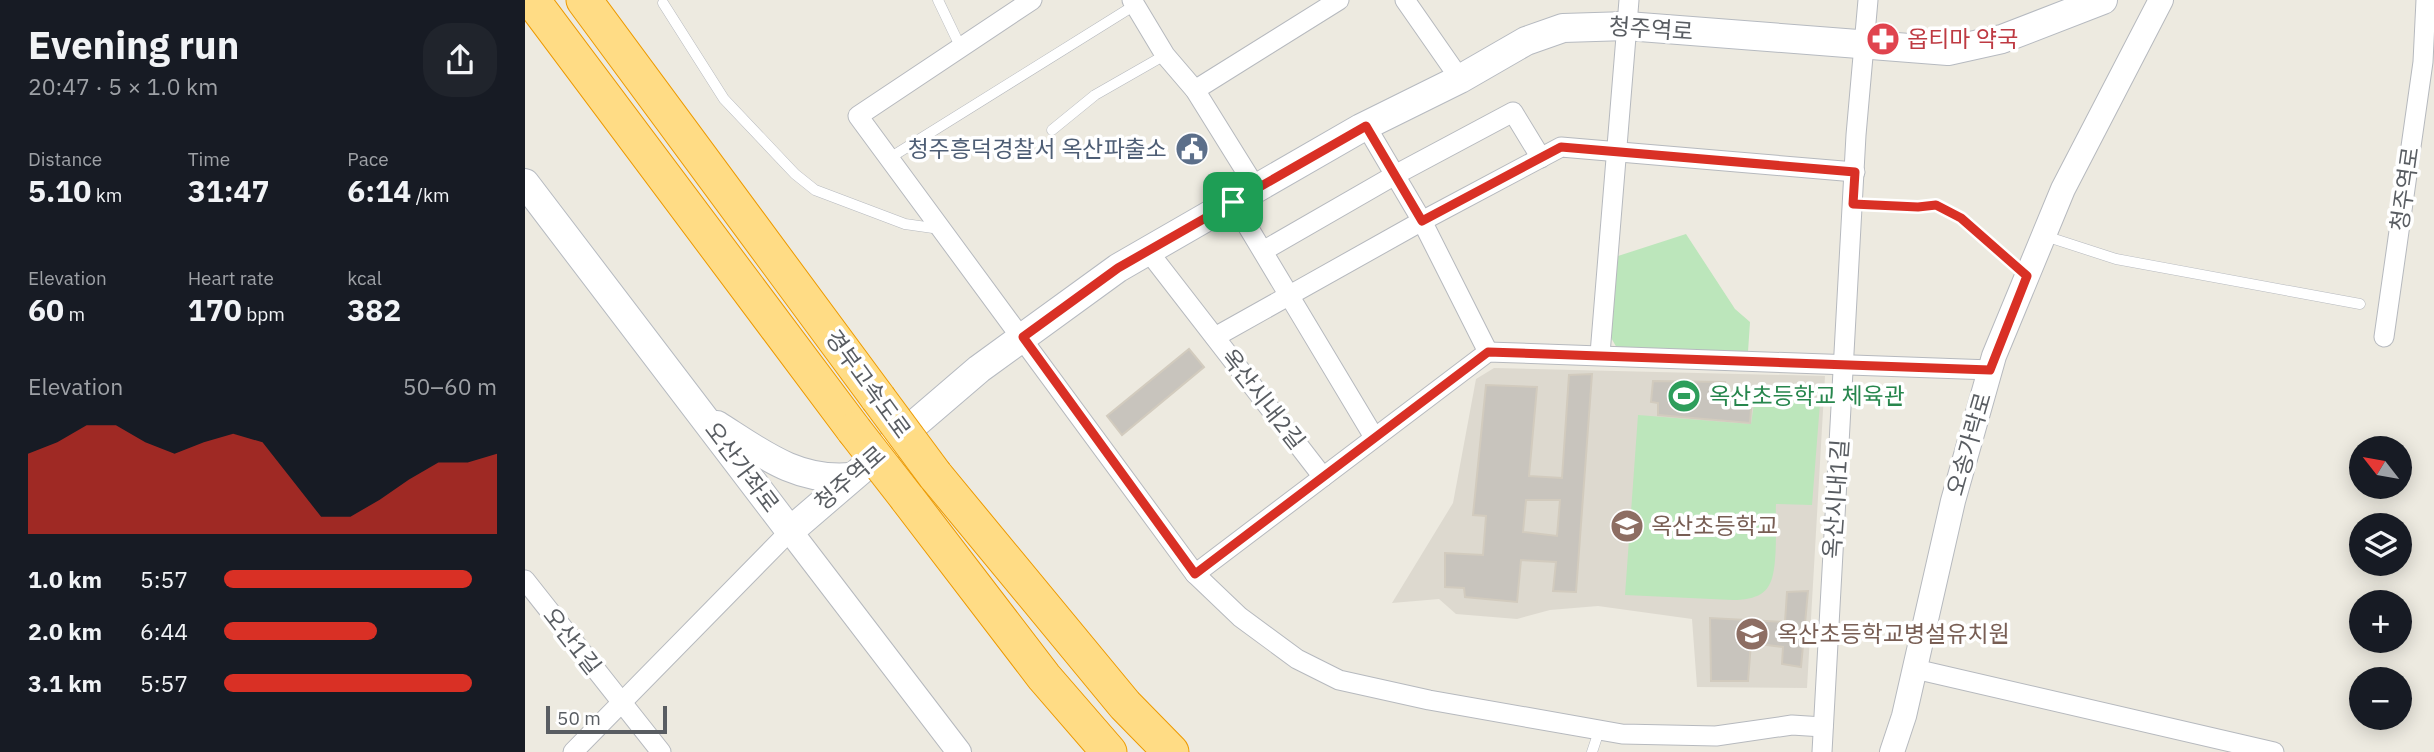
<!DOCTYPE html>
<html lang="en">
<head>
<meta charset="utf-8">
<style>
	body { margin:0; font-family:"IBM Plex Sans","Noto Sans KR",sans-serif; background:#20242c; color:#f1f3f6; height:100vh; display:flex; flex-direction:column; font-size:26px; white-space:nowrap }
	* { box-sizing:border-box; margin:0 }
	p { font-size:23px; color:#9ea1a6 }
	.icon { flex:none; width:38px; height:38px; fill:none; stroke:currentColor; stroke-width:2; stroke-linecap:round; stroke-linejoin:round }
	.map { position:relative; flex:1; overflow:hidden }
	.sheet { display:flex; flex-direction:column; background:#171b24; width:525px }
	.sheet>* { flex:none }
	.needle { width:46px; rotate:301deg }
	.fabs { position:absolute; left:1824px; top:436px; display:grid; gap:14px }
	.fabs a { display:grid; place-items:center; width:63px; height:63px; border-radius:50%; background:#171b24; box-shadow:0 4px 18px #0003; font-size:35px }
	.scale { position:absolute; left:21px; bottom:18px; width:121px; box-sizing:border-box; padding-left:7px; border:4px solid #595d62; border-top:0; font-size:19px; line-height:24px; white-space:nowrap; color:#595d62; -webkit-text-stroke:5px #fff; paint-order:stroke }
	.pin { position:absolute; display:grid; place-items:center; width:60px; height:60px; color:#fff; margin:-30px; border-radius:14px; box-shadow:0 4px 10px #0006 }
	.round { display:grid; place-items:center; flex:none; width:74px; height:74px; border-radius:28px; background:#20242c }
	.overview { display:flex; align-items:center; justify-content:space-between; height:119px; padding:0 28px }
	h1 { font-size:38px; font-weight:700; line-height:52px }
	.metrics { display:grid; grid-template-columns:repeat(3,1fr); gap:10px; height:119px; padding:7px 28px }
	.metrics div { display:grid; align-content:center }
	.metrics b { font-size:30px; font-weight:700 }
	.metrics small { font-size:19px; font-weight:400 }
	.metrics p { font-size:19px }
	.chart { height:196px; padding:14px 28px }
	.chart p { display:flex; justify-content:space-between }
	.chart svg { width:100%; height:126px; margin-top:7px; fill:#d93025; opacity:.7 }
	ul { padding:0 28px; list-style:none; font-size:23px }
	li { display:grid; grid-template-columns:112px 84px 1fr; align-items:center; height:52px }
	li i { height:18px; border-radius:9px; background:#d93025 }
	main { display:flex; flex:1; min-height:0 }
	.map>svg:first-child { display:block }
	.education { fill:#ddd9cf }
	.green { fill:#bce6bb }
	.building { fill:#c8c4bd; stroke:#d2cbbe; stroke-width:2; fill-rule:evenodd }
	.lines { fill:none; stroke-linecap:round; stroke-linejoin:round }
	.service-casing { stroke:#b6b9be; stroke-width:11 }
	.minor-casing { stroke:#b6b9be; stroke-width:21 }
	.tertiary-casing { stroke:#b6b9be; stroke-width:26 }
	.secondary-casing { stroke:#b6bac0; stroke-width:30 }
	.motorway-casing { stroke:#ed9a00; stroke-width:37 }
	.service { stroke:#fff; stroke-width:10 }
	.minor { stroke:#fff; stroke-width:19 }
	.tertiary { stroke:#fff; stroke-width:24 }
	.secondary { stroke:#fff; stroke-width:28 }
	.motorway { stroke:#ffdc85; stroke-width:35 }
	.motorway-bridge-casing { stroke:#ed9a00; stroke-width:37; stroke-linecap:butt }
	.motorway-bridge { stroke:#ffdc85; stroke-width:35 }
	.route-casing { stroke:#fff; stroke-width:14 }
	.route { stroke:#d93025; stroke-width:9 }
	.labels { text-anchor:middle; stroke-width:7; stroke-linejoin:round; paint-order:stroke }
	.street-label { font-size:23px; fill:#595d62; stroke:#fff }
	.health-label { font-size:23px; fill:#be3a42; stroke:#fff; text-anchor:start }
	.service-label { font-size:23px; fill:#4e5e75; stroke:#fff; text-anchor:end }
	.leisure-label { font-size:23px; fill:#27864d; stroke:#fff; text-anchor:start }
	.education-label { font-size:23px; fill:#785e54; stroke:#fff; text-anchor:start }
</style>
</head>
<body>
<main>
<section class="sheet">
<div class="overview"><div><h1>Evening run</h1><p>20:47 · 5 × 1.0 km</p></div><a class="round"><svg class="icon" aria-label="share" viewBox="0 0 24 24"><path d="M12 15V3M7 8l5-5 5 5M5 13v7h14v-7"/></svg></a></div>
<div class="metrics">
<div><p>Distance</p><b>5.10<small> km</small></b></div>
<div><p>Time</p><b>31:47</b></div>
<div><p>Pace</p><b>6:14<small> /km</small></b></div>
</div>
<div class="metrics">
<div><p>Elevation</p><b>60<small> m</small></b></div>
<div><p>Heart rate</p><b>170<small> bpm</small></b></div>
<div><p>kcal</p><b>382</b></div>
</div>
<div class="chart"><p><span>Elevation</span>50–60 m</p>
<svg viewBox="0 0 160 44" preserveAspectRatio="none"><path d="M0 44V16L10 12L20 6L30 6L40 12L50 16L60 12L70 9L80 12L90 25L100 38L110 38L120 32L130 25L140 19L150 19L160 16V44z"/></svg>
</div>
<ul>
<li><b>1.0 km</b>5:57<i style="width:91%"></i></li>
<li><b>2.0 km</b>6:44<i style="width:56%"></i></li>
<li><b>3.1 km</b>5:57<i style="width:91%"></i></li>
</ul>
</section>
<div class="map">
<svg width="1909" height="752" viewBox="0 0 1909 752">
	<rect width="100%" height="100%" fill="#edeae0"/>
	<polygon class="education" points="969,368 1300,376 1282,688 1172,687 1167,619 1073,606 1025,610 992,619 931,614 914,599 867,603 928,503 951,379"/>
	<g class="green">
		<polygon points="1161,234 1210,309 1225,322 1223,352 1093,350 1084,334 1093,256"/>
		<path d="M1230,397L1295,403L1287,505L1251,504C1250,523 1254,573 1243,587C1236,598 1220,600 1208,600L1100,595L1113,415L1226,424Z"/>
	</g>
	<g class="building">
		<polygon points="664,349 679,367 597,435 582,416"/>
		<path d="M1067,374L1051,592L1028,591L1031,562L996,560L992,602L940,597L939,588L920,587V553L958,555L961,516L948,515L961,385L1012,387L1004,476L1037,478L1044,375ZM1001,500H1035L1032,536L998,532Z"/>
		<polygon points="1128,381 1200,382 1199,396 1227,396 1225,423 1133,415 1133,403 1126,402"/>
		<polygon points="1283,591 1276,667 1257,664 1258,647 1226,643 1223,681 1186,681 1185,618 1260,622 1262,592"/>
	</g>
	<g class="lines">
		<defs>
			<g id="service">
				<polyline points="413,0 435,46"/>
				<polyline points="138,3 199,99 270,174 290,190 380,224 415,229"/>
				<polyline points="527,130 570,95 640,55"/>
				<polyline points="363,159 610,5"/>
				<polyline points="1328,204 1393,207 1411,205 1435,218 1502,276"/>
				<polyline points="1520,236 1591,259 1835,304"/>
				<polyline points="1067,752 1074,731"/>
			</g>
			<g id="minor">
				<polyline points="507,0 333,116 670,574 798,477"/>
				<polyline points="607,0 640,55 670,90 731,188"/>
				<polyline points="880,0 935,79"/>
				<polyline points="670,90 814,0"/>
				<polyline points="841,126 897,221 963,352"/>
				<polyline points="708,202 849,437"/>
				<polyline points="623,251 798,477 963,352 1466,370"/>
				<polyline points="738,251 870,175 988,112 1016,158"/>
				<polyline points="690,337 897,221 1036,147 1330,172"/>
				<polyline points="1859,337 1898,62 1901,0"/>
				<polyline points="1075,354 1104,0"/>
				<polyline points="670,574 715,617 772,659 814,680 904,700 1097,734 1191,736 1267,725 1298,727"/>
				<polyline points="0,580 136,752"/>
				<polyline points="1390,669 1749,752"/>
				<polyline points="48,752 265,531"/>
				<polyline points="1297,752 1331,135 1343,0"/>
			</g>
			<g id="tertiary">
				<polyline points="265,531 434,752"/>
				<polyline points="1367,752 1379,716 1428,501 1469,356 1538,189 1636,0"/>
			</g>
			<g id="secondary">
				<polyline points="0,183 265,531 454,369 593,268 836,128 935,79 1001,41 1038,28 1102,26 1423,51 1477,39 1578,0"/>
				<path d="M192,425C236,453 272,482 326,477"/>
			</g>
			<g id="motorway">
				<polyline points="7,0 329,430"/>
				<polyline points="59,0 353,398"/>
				<polyline points="410,475 600,705 646,752"/>
				<polyline points="382,498 519,677 584,752"/>
			</g>
		</defs>
		<use href="#service" class="service-casing"/>
		<use href="#minor" class="minor-casing"/>
		<use href="#tertiary" class="tertiary-casing"/>
		<use href="#secondary" class="secondary-casing"/>
		<use href="#motorway" class="motorway-casing"/>
		<use href="#service" class="service"/>
		<use href="#minor" class="minor"/>
		<use href="#tertiary" class="tertiary"/>
		<use href="#secondary" class="secondary"/>
		<use href="#motorway" class="motorway"/>
		<defs>
			<g id="motorway-bridge">
				<polyline points="353,398 410,475"/>
				<polyline points="329,430 382,498"/>
			</g>
		</defs>
		<use href="#motorway-bridge" class="motorway-bridge-casing"/>
		<use href="#motorway-bridge" class="motorway-bridge"/>
	</g>
	<g class="lines">
		<defs>
			<polygon id="route" points="841,126 897,221 1036,147 1330,172 1328,204 1393,207 1411,205 1436,218 1502,276 1465,370 963,352 670,574 498,337 593,268"/>
		</defs>
		<use href="#route" class="route-casing"/>
		<use href="#route" class="route"/>
	</g>
	<defs>
		<symbol id="pharmacy-disc" viewBox="-11 -11 22 22"><circle r="9.5" fill="#e0444e" stroke="#fff"/><path d="M-2-6h4v4h4v4h-4v4h-4v-4h-4v-4h4Z" fill="#fff"/></symbol>
		<symbol id="civic-disc" viewBox="-11 -11 22 22"><circle r="9.5" fill="#5c6f8a" stroke="#fff"/><path d="M-.6-6.5H3V-4.5H.6V-3L4-1V1h2V6H-6V1h2V-1L-.6-3ZM-1.2 2.5V6h2.4V2.5Z" fill="#fff"/></symbol>
		<symbol id="stadium-disc" viewBox="-11 -11 22 22"><circle r="9.5" fill="#2e9e5b" stroke="#fff"/><path d="M0-5a6.5 5 0 1 0 0 10a6.5 5 0 1 0 0-10ZM-3.5-1.8h7v3.6h-7Z" fill="#fff"/></symbol>
		<symbol id="school-disc" viewBox="-11 -11 22 22"><circle r="9.5" fill="#8d6e63" stroke="#fff"/><path d="M0-5L7-2L0 1L-7-2ZM-4 1L0 2.5L4 1V4Q0 6-4 4Z" fill="#fff"/></symbol>
	</defs>
	<g fill-rule="evenodd">
		<use href="#pharmacy-disc" x="1339" y="20" width="38" height="38"/>
		<use href="#civic-disc" x="648" y="130" width="38" height="38"/>
		<use href="#stadium-disc" x="1140" y="377" width="38" height="38"/>
		<use href="#school-disc" x="1083" y="507" width="38" height="38"/>
		<use href="#school-disc" x="1208" y="615" width="38" height="38"/>
	</g>
	<g class="labels">
		<g class="street-label">
			<text transform="translate(1126 29) rotate(4)" y="8">청주역로</text>
			<text transform="translate(1880 189) rotate(-82)" y="8">청주역로</text>
			<text transform="translate(343 384) rotate(54)" y="8">경부고속도로</text>
			<text transform="translate(738 399) rotate(52)" y="8">옥산시내2길</text>
			<text transform="translate(1444 444) rotate(-74)" y="8">오송가락로</text>
			<text transform="translate(217 467) rotate(53)" y="8">오산가좌로</text>
			<text transform="translate(325 478) rotate(-41)" y="8">청주역로</text>
			<text transform="translate(1311 499) rotate(-86)" y="8">옥산시내1길</text>
			<text transform="translate(47 641) rotate(52)" y="8">오산1길</text>
		</g>
		<g class="health-label">
			<text x="1382" y="47">옵티마 약국</text>
		</g>
		<g class="service-label">
			<text x="642" y="157">청주흥덕경찰서 옥산파출소</text>
		</g>
		<g class="leisure-label">
			<text x="1184" y="404">옥산초등학교 체육관</text>
		</g>
		<g class="education-label">
			<text x="1126" y="534">옥산초등학교</text>
			<text x="1252" y="642">옥산초등학교병설유치원</text>
		</g>
	</g>
</svg>
<div class="fabs">
<a><svg class="needle" viewBox="-14 -14 28 28"><path d="M0-13l5 13h-10z" fill="#e53935"/><path d="M0 13l5-13h-10z" fill="#9ea1a6"/></svg></a>
<a><svg class="icon" aria-label="layers" viewBox="0 0 24 24"><path d="M12 4l9 5-9 5-9-5zM3 14l9 5 9-5"/></svg></a>
<a>+</a>
<a>−</a>
</div>
<div class="scale">50 m</div>
<div class="pin" style="left:708px;top:202px;background:#1e9e55"><svg class="icon" aria-label="arrive" viewBox="0 0 24 24"><path d="M6 21V4h12l-3 4 3 4H6"/></svg></div>
</div>
</main>
</body>
</html>
